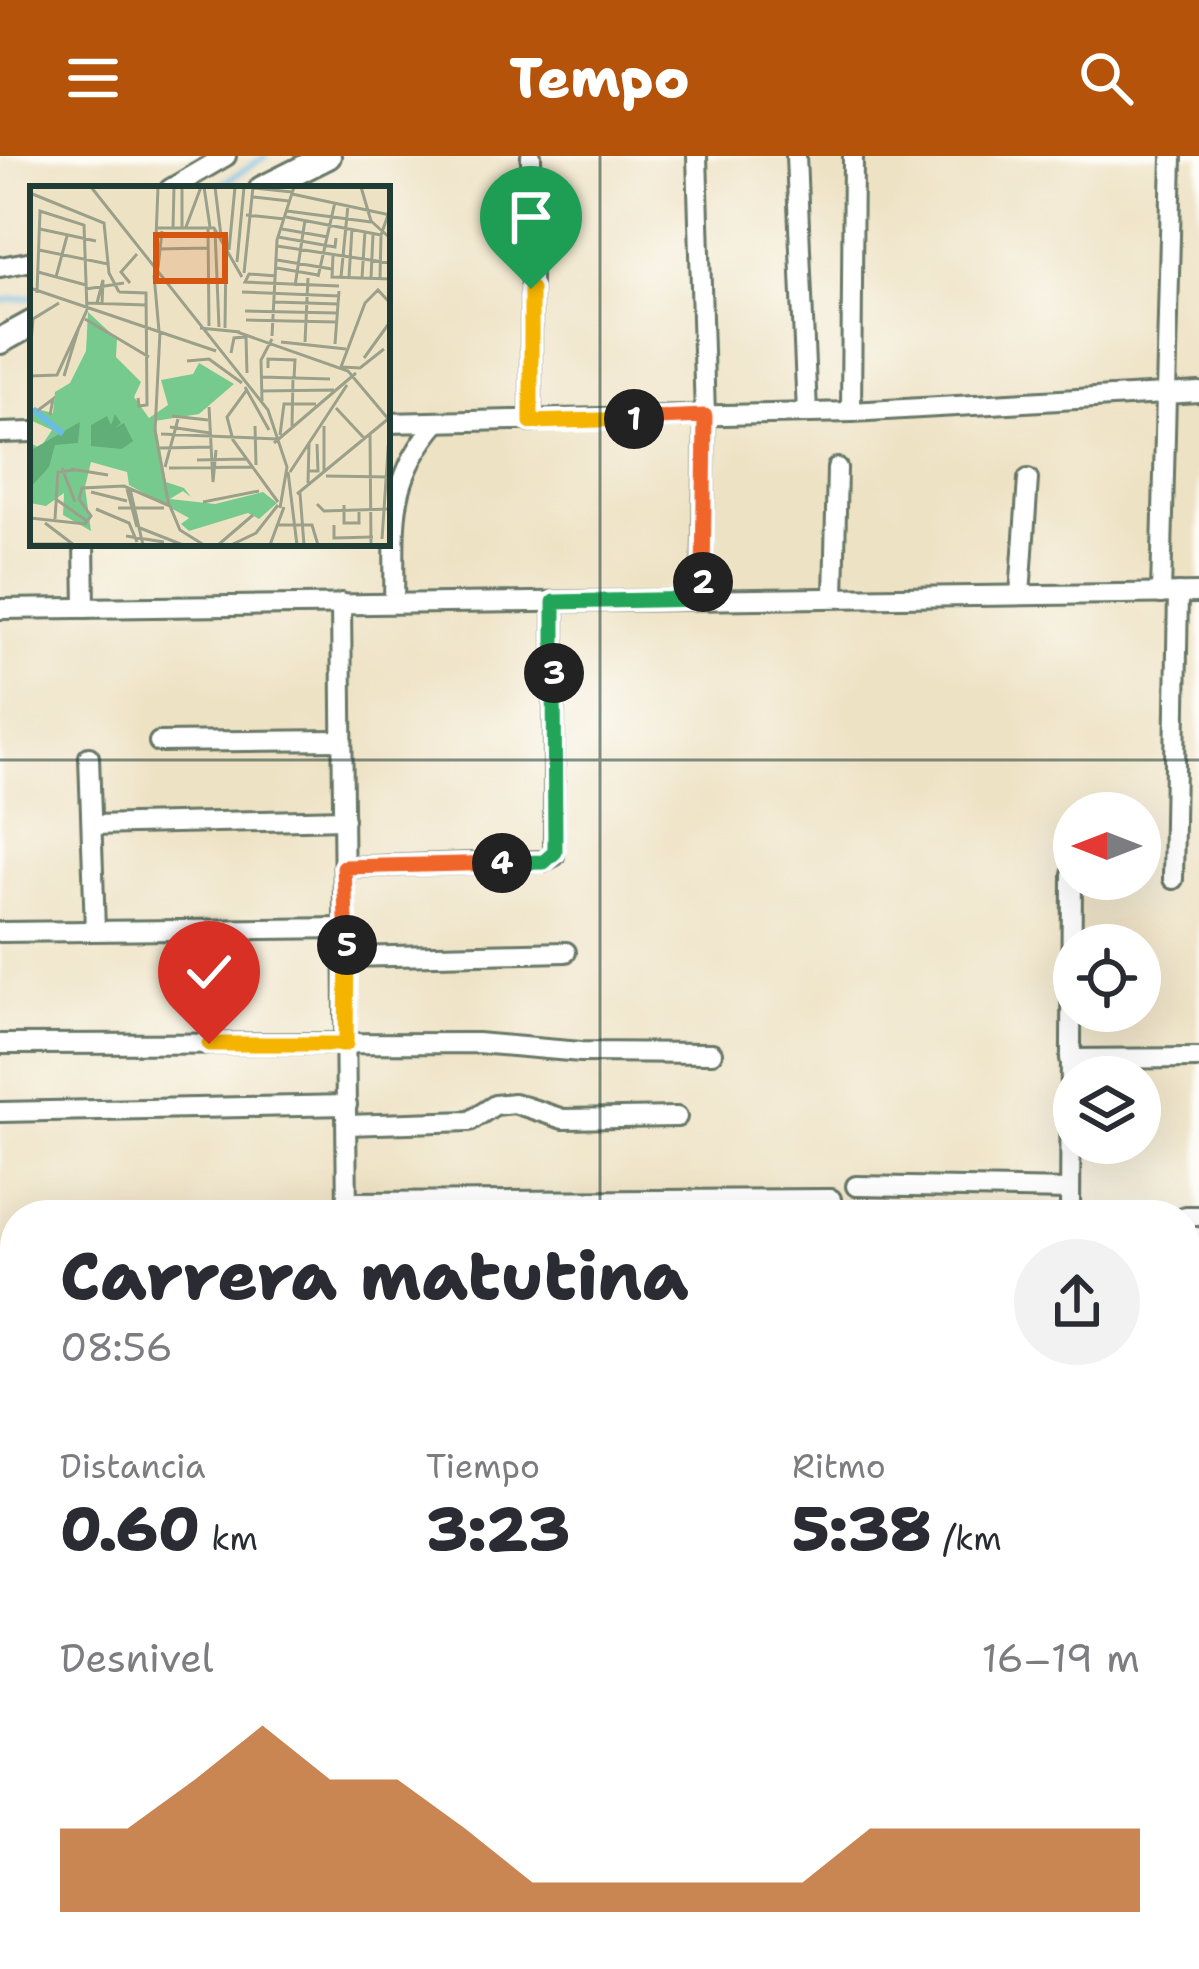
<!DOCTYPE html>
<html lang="es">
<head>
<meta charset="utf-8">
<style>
	body { margin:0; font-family:"Shantell Sans",sans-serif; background:#f2f2f3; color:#2b2b33; height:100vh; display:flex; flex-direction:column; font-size:45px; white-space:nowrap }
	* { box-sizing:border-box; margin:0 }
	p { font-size:39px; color:#7c7c81 }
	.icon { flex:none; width:66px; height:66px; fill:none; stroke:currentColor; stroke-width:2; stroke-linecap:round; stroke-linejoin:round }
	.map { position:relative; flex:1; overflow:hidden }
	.panel { position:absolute; left:0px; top:1044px; width:1200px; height:771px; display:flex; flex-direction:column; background:#fff; border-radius:48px 48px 0 0; box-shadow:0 12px 48px #0002 }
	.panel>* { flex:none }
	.needle { width:78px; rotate:270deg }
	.fabs { position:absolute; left:1053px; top:636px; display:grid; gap:24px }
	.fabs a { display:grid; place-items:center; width:108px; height:108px; border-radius:50%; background:#fff; box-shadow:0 12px 48px #0002; font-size:60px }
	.pin { position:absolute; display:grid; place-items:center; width:102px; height:102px; color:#fff; margin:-123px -51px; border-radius:50% 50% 50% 0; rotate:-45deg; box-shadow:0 0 12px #0007 }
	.pin .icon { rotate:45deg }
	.km { position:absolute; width:60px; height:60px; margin:-30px; border-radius:50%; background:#222; color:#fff; font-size:33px; line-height:60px; text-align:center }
	.round { display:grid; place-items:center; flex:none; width:126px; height:126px; border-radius:63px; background:#f2f2f3 }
	.head { display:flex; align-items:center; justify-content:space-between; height:204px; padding:0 60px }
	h1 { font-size:66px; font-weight:800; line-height:90px }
	.figures { display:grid; grid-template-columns:repeat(3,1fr); gap:18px; height:204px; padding:12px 60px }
	.figures div { display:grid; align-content:center }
	.figures b { font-size:60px; font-weight:800 }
	.figures small { font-size:33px; font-weight:400 }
	.figures p { font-size:33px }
	.chart { height:336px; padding:24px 60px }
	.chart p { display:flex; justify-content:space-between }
	.chart svg { width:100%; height:216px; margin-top:12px; fill:#b45309; opacity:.7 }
	header { display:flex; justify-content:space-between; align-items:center; height:156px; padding:0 60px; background:#b45309; color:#fff; font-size:54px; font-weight:800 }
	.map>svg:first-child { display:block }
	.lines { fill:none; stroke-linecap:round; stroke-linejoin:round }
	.stream { stroke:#69bce5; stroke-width:4.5 }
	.minor-casing { stroke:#677766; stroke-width:24 }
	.major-casing { stroke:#677766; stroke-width:30 }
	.highway-casing { stroke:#677766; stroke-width:33 }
	.minor { stroke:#fff; stroke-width:18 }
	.major { stroke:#fff; stroke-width:24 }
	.highway { stroke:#fff; stroke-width:27 }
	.rail-casing { stroke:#1f3d34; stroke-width:9 }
	.rail { stroke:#fdfcf7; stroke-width:4.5; stroke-dasharray:14; stroke-linecap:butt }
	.split-1-casing { stroke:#fff; stroke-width:24 }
	.split-2-casing { stroke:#fff; stroke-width:24 }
	.split-3-casing { stroke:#fff; stroke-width:24 }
	.split-4-casing { stroke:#fff; stroke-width:24 }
	.split-5-casing { stroke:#fff; stroke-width:24 }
	.split-6-casing { stroke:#fff; stroke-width:24 }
	.split-1 { stroke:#f5b400; stroke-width:15 }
	.split-2 { stroke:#f0652b; stroke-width:15 }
	.split-3 { stroke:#22a559; stroke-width:15 }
	.split-4 { stroke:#22a559; stroke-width:15 }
	.split-5 { stroke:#f0652b; stroke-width:15 }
	.split-6 { stroke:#f5b400; stroke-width:15 }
	.grid { fill:none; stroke:#1f3d34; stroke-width:3; stroke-opacity:0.55 }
	.inset-river { fill:none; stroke:#69bce5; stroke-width:6 }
	.inset-road { fill:none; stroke:#9ba08a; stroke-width:3 }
	.view { fill:#d45610; fill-opacity:0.15; stroke:#d45610; stroke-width:6 }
	.inset-edge { fill:none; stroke:#1f3d34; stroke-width:6 }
</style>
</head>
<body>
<header><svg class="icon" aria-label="menu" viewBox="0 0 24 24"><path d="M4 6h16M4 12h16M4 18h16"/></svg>Tempo<svg class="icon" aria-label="search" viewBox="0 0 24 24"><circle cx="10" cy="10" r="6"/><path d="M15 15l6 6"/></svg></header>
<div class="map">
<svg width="1199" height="1813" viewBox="0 0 1199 1813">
	<rect width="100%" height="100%" fill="#fdfcf7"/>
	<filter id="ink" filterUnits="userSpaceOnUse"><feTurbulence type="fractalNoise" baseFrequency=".00833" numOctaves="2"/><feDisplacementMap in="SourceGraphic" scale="24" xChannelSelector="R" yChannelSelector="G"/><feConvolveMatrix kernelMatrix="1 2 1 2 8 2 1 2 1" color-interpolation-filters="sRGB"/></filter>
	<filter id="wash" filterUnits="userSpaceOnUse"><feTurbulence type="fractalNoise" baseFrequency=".004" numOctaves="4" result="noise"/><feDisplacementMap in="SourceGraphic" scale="48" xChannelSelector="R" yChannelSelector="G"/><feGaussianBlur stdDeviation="2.7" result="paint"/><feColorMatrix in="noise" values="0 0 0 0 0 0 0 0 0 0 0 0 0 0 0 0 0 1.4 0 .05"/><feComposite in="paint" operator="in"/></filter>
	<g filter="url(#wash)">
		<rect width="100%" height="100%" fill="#eee2c4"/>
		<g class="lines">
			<g class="stream">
				<polyline points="214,33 266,0"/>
				<polyline points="0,145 33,141"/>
			</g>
		</g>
	</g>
	<g filter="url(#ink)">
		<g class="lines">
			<defs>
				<g id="minor">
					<polyline points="697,0 705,260 702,443"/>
					<polyline points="796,0 807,257"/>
					<polyline points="170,33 226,0"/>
					<polyline points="0,111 33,105"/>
					<polyline points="851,256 853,0"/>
					<polyline points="531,266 531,0"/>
					<polyline points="387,267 851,256 1199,236"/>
					<polyline points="0,277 33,276"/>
					<polyline points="84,387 85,452"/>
					<polyline points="1161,438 1172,0"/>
					<polyline points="1020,439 1028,323"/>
					<polyline points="834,441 837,312"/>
					<polyline points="341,447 347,1059"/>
					<path d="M394,447C396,372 385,327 438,266"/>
					<polyline points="0,453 1199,437"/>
					<polyline points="159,586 342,584"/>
					<polyline points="89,601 95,774"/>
					<polyline points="92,669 344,663"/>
					<polyline points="344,711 544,705 554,700 554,446"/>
					<polyline points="1173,723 1178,437"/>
					<polyline points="0,776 346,772"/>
					<polyline points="348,801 566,796"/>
					<polyline points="0,888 477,887 581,896 712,897"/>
					<polyline points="1070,903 1199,902"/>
					<polyline points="0,956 347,949"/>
					<polyline points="347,969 470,965 495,949 514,947 563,963 677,961"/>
					<polyline points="856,1030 1070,1034"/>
					<polyline points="348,1046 831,1043"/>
					<polyline points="1070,1059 1072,718"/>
					<polyline points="1185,1060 1199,1060"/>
					<polyline points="0,1110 15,1110"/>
					<polyline points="0,1208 15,1209"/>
					<polyline points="0,1340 15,1339"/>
					<polyline points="0,1445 15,1445"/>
					<polyline points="0,1557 15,1557"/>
					<polyline points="0,1658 15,1658"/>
				</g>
				<g id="major">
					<polyline points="262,33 328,0"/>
					<polyline points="0,185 33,167"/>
					<polyline points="1185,1502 1199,1490"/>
					<polyline points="1185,1763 1199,1752"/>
					<polyline points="0,1783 15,1785"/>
					<polyline points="216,1800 420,1813"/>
					<polyline points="787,1813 803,1800"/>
					<polyline points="1120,1813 1137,1800"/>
				</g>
				<g id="highway">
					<polyline points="1185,1627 1199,1616"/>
					<polyline points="1185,1716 1199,1704"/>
					<polyline points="945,1813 961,1800"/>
					<polyline points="1061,1813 1077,1800"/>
				</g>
			</defs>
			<use href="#minor" class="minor-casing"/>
			<use href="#major" class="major-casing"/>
			<use href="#highway" class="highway-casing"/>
			<use href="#minor" class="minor"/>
			<use href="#major" class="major"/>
			<use href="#highway" class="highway"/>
			<defs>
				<g id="rail">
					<polyline points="1185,1560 1199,1549"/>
					<polyline points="863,1813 879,1800"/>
				</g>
			</defs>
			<use href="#rail" class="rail-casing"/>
			<use href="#rail" class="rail"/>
		</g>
	</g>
	<g class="lines" filter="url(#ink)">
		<defs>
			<polyline id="split-1" points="531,133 531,266 634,263"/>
			<polyline id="split-2" points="634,263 705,260 703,426"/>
			<polyline id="split-3" points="554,517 554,446 702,443 703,426"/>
			<polyline id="split-4" points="502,707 544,706 555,696 554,517"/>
			<polyline id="split-5" points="347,789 344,711 502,707"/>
			<polyline id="split-6" points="209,888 346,888 347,789"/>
		</defs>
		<use href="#split-1" class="split-1-casing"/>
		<use href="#split-2" class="split-2-casing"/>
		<use href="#split-3" class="split-3-casing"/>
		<use href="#split-4" class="split-4-casing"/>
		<use href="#split-5" class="split-5-casing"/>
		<use href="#split-6" class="split-6-casing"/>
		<use href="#split-1" class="split-1"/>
		<use href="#split-2" class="split-2"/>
		<use href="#split-3" class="split-3"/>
		<use href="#split-4" class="split-4"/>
		<use href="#split-5" class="split-5"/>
		<use href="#split-6" class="split-6"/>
	</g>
	<path class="grid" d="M600,0V1059M0,604H1199M0,1209H15M1185,1209H1199M600,1800V1813"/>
	<g transform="translate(30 30)">
		<rect width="360" height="360" fill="#eee2c4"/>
		<path d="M58,126L87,153L86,171L111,196L104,211L119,232L138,219L131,194L163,188L169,177L204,198L169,228L125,235L136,296L154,302L161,311L153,305L140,313L185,318L233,306L247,317L229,333L218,327L159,345L151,338L159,332L99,299L97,286L61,276L55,301L61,345L33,329L34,307L16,320L0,317V257L10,262L22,244L0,234L2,222L23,227L25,206L40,197L56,165Z" fill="#77ca8d"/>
		<path d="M85,228L91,237L85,242L94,237L103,255L92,263L61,260V239L77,230L81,239ZM50,236L48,257L25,259L19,281L0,302L3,263Z" fill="#61ae78"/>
		<path class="inset-river" d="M3,223L33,248"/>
		<path class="inset-road" d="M61,1L238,224L257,281L250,322M174,1L180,41M185,1L191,50M331,1L341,35L360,52M224,2L262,6M0,7L74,37L79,87L89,106M262,8L360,29M223,11L259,15M257,25L341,36M216,29L255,33M256,31L351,49L358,29M156,41L171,1M128,42H184L212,91M143,42L144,1M152,42V1M178,42L179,140M10,43L66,55M252,43L298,51M185,44L189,141M248,51L305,61L306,52M247,60L360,77M127,63L178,62M9,64L78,78M199,64L205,1M303,70L302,91L360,93M247,74L302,83M207,76L214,1M125,78L128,1M128,82L132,45M247,82L288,89M8,86L56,99M214,87L223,1M124,89L129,145M246,90L219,88L215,96L309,100M26,91L37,50M288,91L305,16M311,91L318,19M319,91L322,43M332,92L335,45M341,92L343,48M350,93L351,49M100,97L91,86L107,68M265,100L275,34M0,102L186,165M56,103L94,97M89,106L116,107L117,219L109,220L108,212M212,106L309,110M7,107L10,25L54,39L57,124M245,116L308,118M57,117L116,119M67,117L73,94L72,118M215,125L307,127M55,133L119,171M216,134L307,136M170,142L210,146M195,142L196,65M130,146L125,245L139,320M207,146L318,185L360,235M242,150L247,54L264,1M251,156L316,163M275,156L278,92M305,158L309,105M201,167L204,152L216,151L217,187M0,169L3,133L29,117M334,172L360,136M157,175L179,173L212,197M311,181L335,117L348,104L360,117M312,181L330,182L354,163M238,182V173L265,174L264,192M0,190L27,189L57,124M34,190L49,141M231,191L300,193M215,201L239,244M216,205L197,231L203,254L248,316M231,205L304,204M232,215L231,174L242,153M179,221L183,296L186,264M306,222L334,252M7,225L23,213L20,229M142,230L178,234M225,240L226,279M262,240L263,192M294,240V285M140,241L180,247M340,247L341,359M131,248L247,253M250,249L254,218H286M244,257L326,187M130,262L182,261M167,274L216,273M135,281L148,233M32,282L45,316M139,282L223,281M41,283L78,289M279,285H288L287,258M258,286L267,359M260,286L317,199M296,290L360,291M278,297L279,258M97,303L107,341M100,303L113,359M61,306L97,315M270,307L274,359M267,308L358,233M27,314L57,335M173,316L229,305M287,318L294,325L360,323M314,319V337H329V324M88,322H134M66,323L99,337L107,356M0,332L55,338L61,330L49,313L52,302L94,300L140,320L150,344L174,359M25,333L28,286L44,284M15,337L44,359M248,339H282L288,359M304,339V352L343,351M110,342L153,359M96,350L134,356M352,353L360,235M0,358H40M188,359L223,329M201,359L226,347L248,319M240,359L254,321"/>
		<path class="view" d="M126,49H195V95H126Z"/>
		<rect width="360" height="360" class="inset-edge"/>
	</g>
</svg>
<div class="fabs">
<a><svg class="needle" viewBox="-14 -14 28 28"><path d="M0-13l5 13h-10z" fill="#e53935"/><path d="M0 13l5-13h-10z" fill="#7c7c81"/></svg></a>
<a><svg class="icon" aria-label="locate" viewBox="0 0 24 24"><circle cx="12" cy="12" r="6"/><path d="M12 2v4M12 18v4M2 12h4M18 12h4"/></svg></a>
<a><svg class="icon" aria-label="layers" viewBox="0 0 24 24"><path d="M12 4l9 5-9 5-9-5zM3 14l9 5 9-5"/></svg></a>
</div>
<div class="pin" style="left:531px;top:133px;background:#1e9e55"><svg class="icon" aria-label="arrive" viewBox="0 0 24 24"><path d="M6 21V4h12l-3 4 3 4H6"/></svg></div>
<div class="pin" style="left:209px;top:888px;background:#d93025"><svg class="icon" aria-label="check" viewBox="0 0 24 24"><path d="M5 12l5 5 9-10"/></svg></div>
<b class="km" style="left:634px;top:263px">1</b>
<b class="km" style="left:703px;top:426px">2</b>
<b class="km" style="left:554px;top:517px">3</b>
<b class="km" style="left:502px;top:707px">4</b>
<b class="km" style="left:347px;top:789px">5</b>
<section class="panel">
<div class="head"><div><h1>Carrera matutina</h1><p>08:56</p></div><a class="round"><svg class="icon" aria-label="share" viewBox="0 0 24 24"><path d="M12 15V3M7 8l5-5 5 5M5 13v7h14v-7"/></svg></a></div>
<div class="figures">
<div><p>Distancia</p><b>0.60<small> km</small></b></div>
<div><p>Tiempo</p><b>3:23</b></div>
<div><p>Ritmo</p><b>5:38<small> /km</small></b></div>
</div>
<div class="chart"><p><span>Desnivel</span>16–19 m</p>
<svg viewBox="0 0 160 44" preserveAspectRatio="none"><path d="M0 44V27L10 27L20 17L30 6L40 17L50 17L60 27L70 38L80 38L90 38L100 38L110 38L120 27L130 27L140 27L150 27L160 27V44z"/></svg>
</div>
</section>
</div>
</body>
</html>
